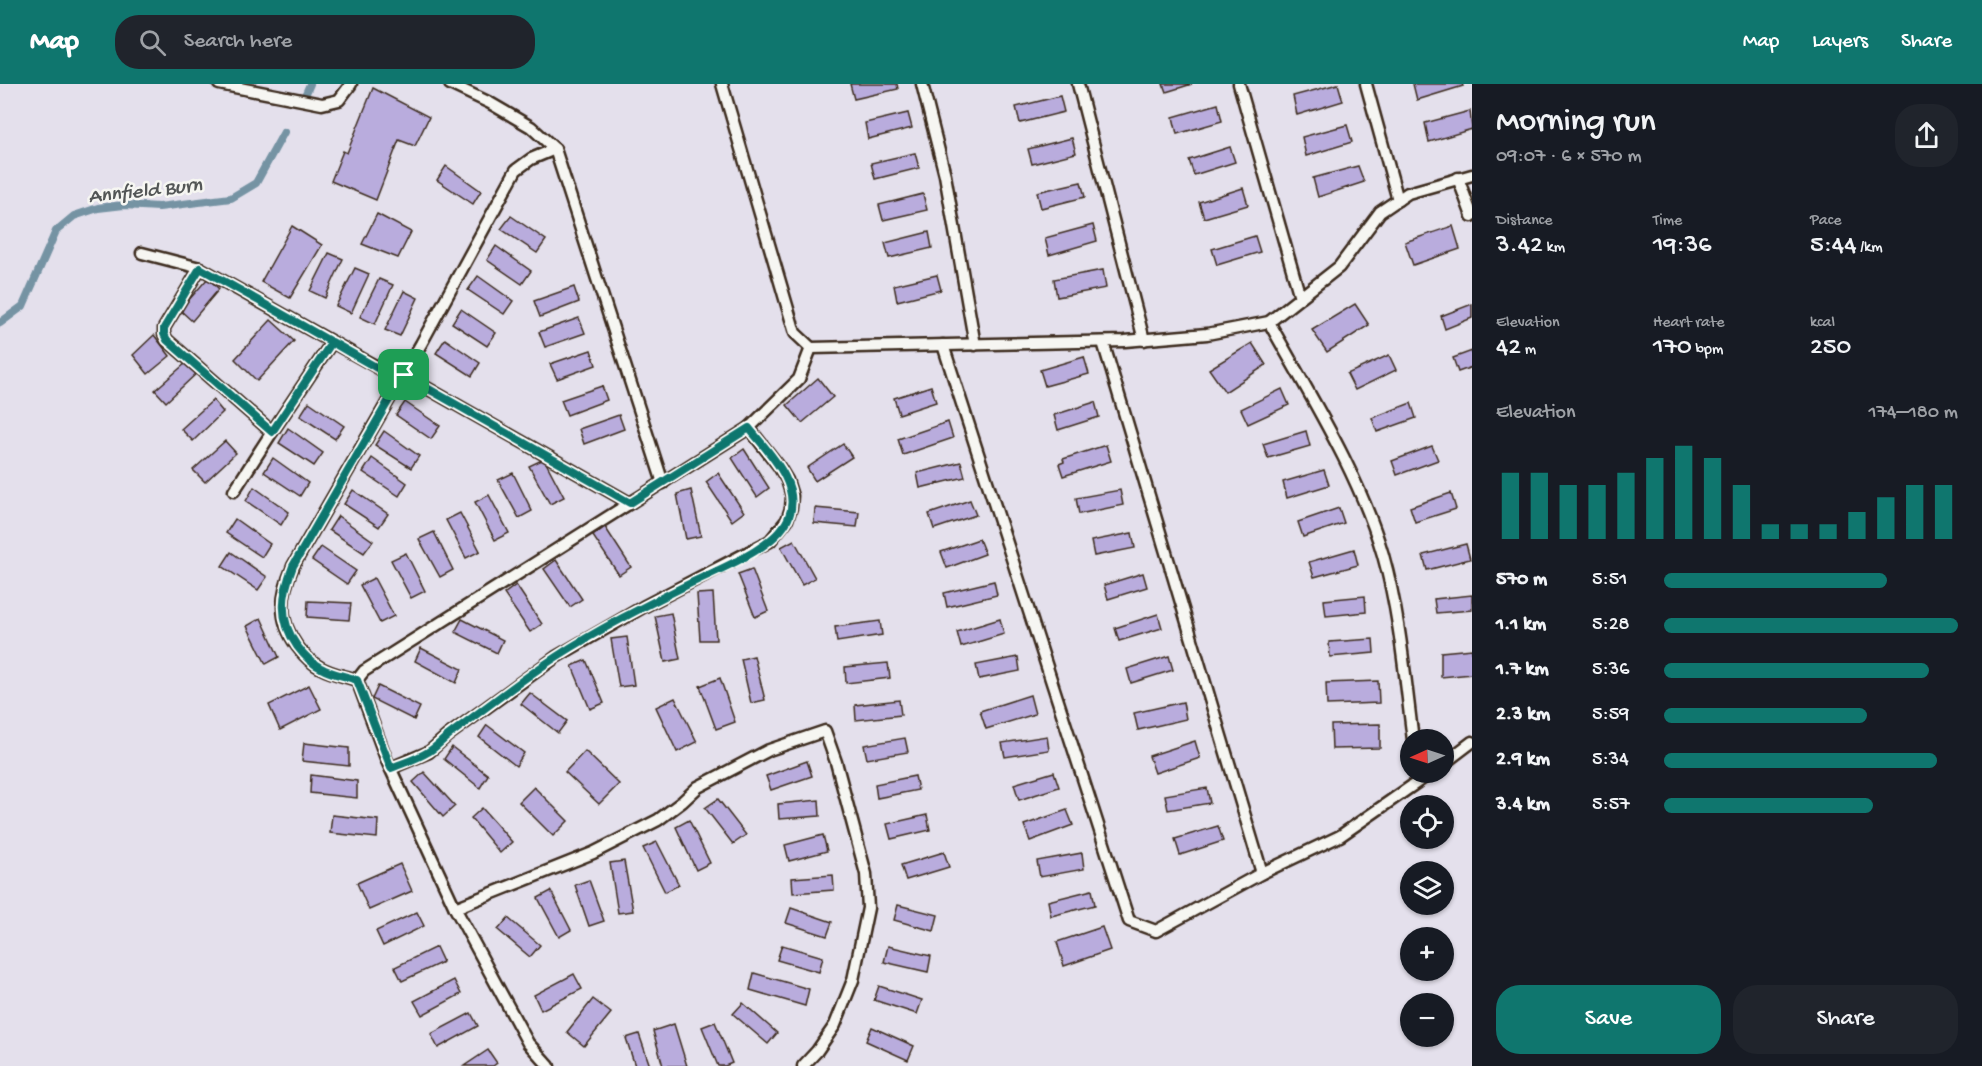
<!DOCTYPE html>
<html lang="en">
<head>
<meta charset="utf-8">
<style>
	body { margin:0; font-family:"Gochi Hand",sans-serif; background:#20242c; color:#f1f3f6; height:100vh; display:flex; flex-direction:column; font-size:22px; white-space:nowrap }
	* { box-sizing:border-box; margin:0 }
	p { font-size:20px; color:#9ea1a6 }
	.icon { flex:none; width:33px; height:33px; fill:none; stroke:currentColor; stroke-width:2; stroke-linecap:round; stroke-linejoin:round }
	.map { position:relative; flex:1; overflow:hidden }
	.side { display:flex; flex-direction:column; background:#171b24; width:510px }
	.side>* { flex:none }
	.needle { width:39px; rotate:267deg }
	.tools { position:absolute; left:1400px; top:645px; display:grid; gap:12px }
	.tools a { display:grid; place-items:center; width:54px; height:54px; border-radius:50%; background:#171b24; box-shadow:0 2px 4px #0004; font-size:30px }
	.pin { position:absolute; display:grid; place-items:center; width:51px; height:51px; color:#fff; margin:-26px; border-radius:12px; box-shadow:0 3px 9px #0006 }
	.round { display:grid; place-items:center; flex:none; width:63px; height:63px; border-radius:24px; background:#20242c }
	.summary { display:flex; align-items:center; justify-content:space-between; height:102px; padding:0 24px }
	h1 { font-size:33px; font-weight:600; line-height:45px }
	.stats { display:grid; grid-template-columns:repeat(3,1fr); gap:9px; height:102px; padding:6px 24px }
	.stats div { display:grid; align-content:center }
	.stats b { font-size:26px; font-weight:600 }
	.stats small { font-size:16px; font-weight:400 }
	.stats p { font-size:16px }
	.chart { height:168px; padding:12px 24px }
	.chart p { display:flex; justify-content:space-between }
	.chart svg { width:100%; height:108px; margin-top:6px; stroke:#0f766e; stroke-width:6 }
	.button { display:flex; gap:12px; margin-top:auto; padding:12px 24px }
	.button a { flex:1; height:69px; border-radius:24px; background:#0f766e; color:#fff; font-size:24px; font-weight:600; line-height:69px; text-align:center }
	.button a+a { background:#20242c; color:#f1f3f6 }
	ul { padding:0 24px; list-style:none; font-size:20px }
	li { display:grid; grid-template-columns:96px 72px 1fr; align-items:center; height:45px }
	li i { height:15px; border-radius:8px; background:#0f766e }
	header { display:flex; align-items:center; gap:36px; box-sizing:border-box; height:84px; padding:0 30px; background:#0f766e; color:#fff }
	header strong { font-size:28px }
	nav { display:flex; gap:33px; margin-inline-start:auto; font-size:21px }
	.search { width:420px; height:54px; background:#20242c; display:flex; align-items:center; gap:15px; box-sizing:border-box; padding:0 21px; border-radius:24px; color:#9ea1a6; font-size:22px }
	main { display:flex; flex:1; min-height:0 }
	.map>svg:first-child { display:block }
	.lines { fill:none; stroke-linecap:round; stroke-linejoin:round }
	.stream { stroke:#7593a3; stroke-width:8 }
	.building { fill:#b9acdd; stroke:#3b2a1e; stroke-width:1.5 }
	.service-casing { stroke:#3b2a1e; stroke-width:15 }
	.service { stroke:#f6f6f2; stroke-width:10 }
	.route-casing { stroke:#fff; stroke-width:12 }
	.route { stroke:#0f766e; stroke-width:8 }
	.labels { text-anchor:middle; stroke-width:5; stroke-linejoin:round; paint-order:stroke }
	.water-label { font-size:21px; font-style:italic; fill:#535656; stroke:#f6f6f2 }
</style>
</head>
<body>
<header>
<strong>Map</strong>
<div class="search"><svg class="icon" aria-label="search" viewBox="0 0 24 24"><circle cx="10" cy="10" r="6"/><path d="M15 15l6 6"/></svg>Search here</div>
<nav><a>Map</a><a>Layers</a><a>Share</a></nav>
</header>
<main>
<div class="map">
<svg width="1472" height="982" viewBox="0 0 1472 982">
	<rect width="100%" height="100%" fill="#e4e0ec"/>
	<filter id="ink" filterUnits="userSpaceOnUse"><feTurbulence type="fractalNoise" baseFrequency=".0167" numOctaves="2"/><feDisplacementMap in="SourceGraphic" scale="12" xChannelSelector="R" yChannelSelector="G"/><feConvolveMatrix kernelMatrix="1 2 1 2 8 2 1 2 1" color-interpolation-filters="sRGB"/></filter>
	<g filter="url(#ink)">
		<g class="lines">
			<g class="stream">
				<polyline points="303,16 310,0"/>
				<polyline points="0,239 23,222 56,147 74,132 98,124 124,121 159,123 231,114 256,99 284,48"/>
			</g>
		</g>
		<g class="building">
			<polygon points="850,0 897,0 898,5 854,15"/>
			<polygon points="1163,0 1192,0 1166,8"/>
			<polygon points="1338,0 1343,17 1297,31 1293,12"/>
			<polygon points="1413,0 1462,0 1463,2 1417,16"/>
			<polygon points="373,4 429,33 415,62 399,56 376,116 331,97 343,67 347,69"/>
			<polygon points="1060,12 1064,28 1020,39 1016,23"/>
			<polygon points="1218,20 1222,37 1177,50 1173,33"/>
			<polygon points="1470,27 1472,45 1429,58 1425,39"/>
			<polygon points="908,29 912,44 868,55 865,39"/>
			<polygon points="1347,41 1352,58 1306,72 1302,53"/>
			<polygon points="1072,54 1076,69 1032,80 1028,65"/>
			<polygon points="1230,63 1235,78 1194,91 1189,76"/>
			<polygon points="915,69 919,84 875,95 871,79"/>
			<polygon points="446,82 481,107 473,120 437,96"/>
			<polygon points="1358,82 1364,98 1318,113 1313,94"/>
			<polygon points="1081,98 1085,113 1041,124 1037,108"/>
			<polygon points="1243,104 1248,121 1204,134 1199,118"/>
			<polygon points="923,110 927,126 883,136 879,121"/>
			<polygon points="377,130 411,148 398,174 362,160"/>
			<polygon points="511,132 546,156 537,169 501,145"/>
			<polygon points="1093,141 1097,157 1049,171 1045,154"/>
			<polygon points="292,142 322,161 290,214 261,198"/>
			<polygon points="1453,142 1460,165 1413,181 1405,158"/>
			<polygon points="929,148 932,164 889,174 885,159"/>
			<polygon points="1255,152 1260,168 1217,181 1212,165"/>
			<polygon points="496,162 531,187 522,200 487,176"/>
			<polygon points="329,169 343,175 325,214 310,207"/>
			<polygon points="355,184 369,190 351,229 336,222"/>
			<polygon points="1103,186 1106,204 1057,213 1054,195"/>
			<polygon points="937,191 941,206 897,217 894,201"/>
			<polygon points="478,192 513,217 504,230 468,206"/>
			<polygon points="208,194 219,205 192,237 180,226"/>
			<polygon points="379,195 393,201 375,240 360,233"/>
			<polygon points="574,203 579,218 540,233 534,217"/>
			<polygon points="404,207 418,214 400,252 385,246"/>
			<polygon points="1355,220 1369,241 1327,268 1312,246"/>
			<polygon points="1472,220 1472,234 1445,245 1441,232"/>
			<polygon points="461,225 496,249 487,262 452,239"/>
			<polygon points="579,234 585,249 545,263 539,248"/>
			<polygon points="271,236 294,257 257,297 235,275"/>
			<polygon points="154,251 170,272 148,290 133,271"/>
			<polygon points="445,255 480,279 472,292 436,269"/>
			<polygon points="1252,259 1266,281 1225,308 1209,285"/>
			<polygon points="591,266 596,281 557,295 550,280"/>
			<polygon points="1472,267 1472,283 1458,288 1453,274"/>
			<polygon points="1389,271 1396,286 1355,306 1347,290"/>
			<polygon points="1084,273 1089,290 1045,302 1040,286"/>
			<polygon points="187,278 197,289 166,318 155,306"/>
			<polygon points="818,294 833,313 802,339 787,321"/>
			<polygon points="602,302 607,316 567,331 561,316"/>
			<polygon points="931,302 936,318 899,330 894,314"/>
			<polygon points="1282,305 1289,321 1248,340 1241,325"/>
			<polygon points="213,316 223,328 193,357 181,345"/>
			<polygon points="309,318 344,342 335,355 300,332"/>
			<polygon points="405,318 440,342 431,355 396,331"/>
			<polygon points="1095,318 1099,333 1058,346 1054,331"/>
			<polygon points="1411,319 1416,334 1377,348 1372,334"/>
			<polygon points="619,331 624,345 584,360 579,345"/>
			<polygon points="948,338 953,354 903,371 898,355"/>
			<polygon points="288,344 323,369 314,382 279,359"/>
			<polygon points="384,347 419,372 411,384 375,361"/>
			<polygon points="1306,347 1310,362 1268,374 1263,360"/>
			<polygon points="225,357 236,369 205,398 193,386"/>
			<polygon points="843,360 852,373 815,397 807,384"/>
			<polygon points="1106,361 1111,377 1063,392 1059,380 1064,378 1063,375"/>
			<polygon points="1432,362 1438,376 1397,391 1392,377"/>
			<polygon points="744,365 769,404 757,413 732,374"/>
			<polygon points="273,374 308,399 300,412 264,388"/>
			<polygon points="372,374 407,399 399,412 363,388"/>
			<polygon points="544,375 564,413 550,420 529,382"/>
			<polygon points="961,378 965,393 920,404 917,389"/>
			<polygon points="1324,386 1329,401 1287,414 1283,398"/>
			<polygon points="513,389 532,427 519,434 498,396"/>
			<polygon points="718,389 744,428 732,437 706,398"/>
			<polygon points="254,403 289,428 281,441 246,417"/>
			<polygon points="353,406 388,430 379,443 344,420"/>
			<polygon points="691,406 701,452 686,455 677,410"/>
			<polygon points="1120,406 1123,421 1079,430 1076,414"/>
			<polygon points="1451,409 1456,425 1415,438 1410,423"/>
			<polygon points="489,411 509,449 495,456 475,418"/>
			<polygon points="970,416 976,431 934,445 929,430"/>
			<polygon points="815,424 859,428 857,443 814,439"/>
			<polygon points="1339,424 1344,439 1303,453 1298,438"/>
			<polygon points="460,429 480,467 466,474 446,436"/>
			<polygon points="338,432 373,457 364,469 329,446"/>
			<polygon points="235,435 270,460 262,473 226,449"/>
			<polygon points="605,443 631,483 619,491 593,452"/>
			<polygon points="434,448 453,486 440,493 419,455"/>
			<polygon points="1132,449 1135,464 1094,472 1091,457"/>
			<polygon points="979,455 985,470 947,484 941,468"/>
			<polygon points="794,456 815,494 802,501 781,463"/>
			<polygon points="1466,460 1470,475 1427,486 1423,471"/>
			<polygon points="321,463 356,487 347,500 312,476"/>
			<polygon points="1354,465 1358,481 1314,493 1309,478"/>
			<polygon points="231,468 267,493 258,506 222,482"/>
			<polygon points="406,469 425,507 411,514 391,476"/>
			<polygon points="556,476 582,515 570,523 544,485"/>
			<polygon points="752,485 768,527 755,533 738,490"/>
			<polygon points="1143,489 1147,503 1108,515 1104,501"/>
			<polygon points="374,494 394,532 380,539 360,501"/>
			<polygon points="994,497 997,511 947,523 944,509"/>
			<polygon points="516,501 542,540 530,548 504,510"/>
			<polygon points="713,509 716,556 700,556 697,510"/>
			<polygon points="1472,511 1472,526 1436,529 1434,515"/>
			<polygon points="1365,512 1366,528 1326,532 1324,516"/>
			<polygon points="308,517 351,519 349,536 307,533"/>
			<polygon points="671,529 680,575 665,578 655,532"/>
			<polygon points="1158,530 1162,544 1119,557 1115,544"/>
			<polygon points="261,534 279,573 266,580 247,542"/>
			<polygon points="462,535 503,556 497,569 455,548"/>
			<polygon points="1000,535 1004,550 961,563 957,548"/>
			<polygon points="880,537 882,551 837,558 835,543"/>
			<polygon points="627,553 634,601 619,603 611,555"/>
			<polygon points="1373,555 1374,569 1330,573 1329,558"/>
			<polygon points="421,564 462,585 456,599 415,577"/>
			<polygon points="1472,565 1472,590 1441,593 1441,568"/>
			<polygon points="754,572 765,616 751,619 741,575"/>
			<polygon points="1169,572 1173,586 1131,599 1127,585"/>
			<polygon points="1018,573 1020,587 979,595 976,581"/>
			<polygon points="586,576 604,619 590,625 572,582"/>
			<polygon points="888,579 890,594 846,599 845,583"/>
			<polygon points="720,594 735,638 716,645 700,602"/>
			<polygon points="1378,597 1379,619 1327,621 1326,599"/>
			<polygon points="309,601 321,625 280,646 269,621"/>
			<polygon points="378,602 420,623 414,636 372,615"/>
			<polygon points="530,609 567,637 558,649 521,620"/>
			<polygon points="1030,611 1035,630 986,645 980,627"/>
			<polygon points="675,614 697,658 677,668 656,623"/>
			<polygon points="899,616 901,631 856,636 855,621"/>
			<polygon points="1183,618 1186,635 1138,646 1134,629"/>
			<polygon points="1380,640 1380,664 1332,665 1331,641"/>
			<polygon points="487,641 524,669 516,682 479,653"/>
			<polygon points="1047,652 1049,666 1005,673 1002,659"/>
			<polygon points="905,654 908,668 867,675 864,661"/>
			<polygon points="1195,657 1200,674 1155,689 1149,672"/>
			<polygon points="304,659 349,664 349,682 302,677"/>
			<polygon points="452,663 488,691 480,704 444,675"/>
			<polygon points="585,667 619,700 599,720 565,688"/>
			<polygon points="807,677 812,692 771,706 766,692"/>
			<polygon points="424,688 455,722 443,733 413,698"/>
			<polygon points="1054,688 1059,703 1019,716 1014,700"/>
			<polygon points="311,691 357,697 357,714 310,709"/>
			<polygon points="915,692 918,706 877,714 875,700"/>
			<polygon points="534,703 568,737 553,752 519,718"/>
			<polygon points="1207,704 1210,719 1168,726 1165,711"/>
			<polygon points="718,715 746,751 733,760 705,724"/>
			<polygon points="819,716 820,732 779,735 778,720"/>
			<polygon points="482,724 512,758 500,769 471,734"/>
			<polygon points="1067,726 1073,741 1030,757 1024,741"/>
			<polygon points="332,731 378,736 377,754 330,749"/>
			<polygon points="927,731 930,746 891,755 887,740"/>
			<polygon points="689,736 710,779 696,786 676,743"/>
			<polygon points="1218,742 1223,757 1180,771 1175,755"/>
			<polygon points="823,751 827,767 789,777 785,761"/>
			<polygon points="657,758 679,801 665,808 643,764"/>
			<polygon points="944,768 949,783 906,796 901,781"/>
			<polygon points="1082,769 1084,785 1040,793 1037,777"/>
			<polygon points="624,777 633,827 618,829 610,779"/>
			<polygon points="400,780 412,807 369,826 357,799"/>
			<polygon points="833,791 834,806 793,809 792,794"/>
			<polygon points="589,796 604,837 589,842 575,801"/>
			<polygon points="1092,806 1095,821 1051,832 1048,817"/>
			<polygon points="551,807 571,846 559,853 538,814"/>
			<polygon points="898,821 938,831 934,847 894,836"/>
			<polygon points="791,824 832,838 827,852 786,839"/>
			<polygon points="417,828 424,842 383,862 376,847"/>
			<polygon points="508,834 540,861 530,873 498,846"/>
			<polygon points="1102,843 1110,866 1064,882 1057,858"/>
			<polygon points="782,861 823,873 819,888 777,876"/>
			<polygon points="888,862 931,872 928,888 884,878"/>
			<polygon points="436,863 443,878 402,897 395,883"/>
			<polygon points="754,889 809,905 805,922 750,906"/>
			<polygon points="574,890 582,905 541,926 534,911"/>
			<polygon points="454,896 461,910 422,931 414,917"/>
			<polygon points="879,902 922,916 917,930 874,916"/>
			<polygon points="593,915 611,929 584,962 567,948"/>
			<polygon points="743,919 777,949 768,960 733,930"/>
			<polygon points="471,929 478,942 438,964 431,950"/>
			<polygon points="715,938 732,979 725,982 718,982 702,943"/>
			<polygon points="674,940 687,982 663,982 653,947"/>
			<polygon points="872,943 914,962 908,976 866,957"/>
			<polygon points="639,950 650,982 635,982 626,954"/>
			<polygon points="488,966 497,979 493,982 464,982"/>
		</g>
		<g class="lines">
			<defs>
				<g id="service">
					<polyline points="219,0 322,20 339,16 351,0"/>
					<polyline points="722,0 795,249 811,264 1125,257 1207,250 1269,238 1339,183 1380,128 1408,109 1472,91"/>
					<polyline points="922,0 945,91 975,261"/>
					<polyline points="1078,0 1144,256"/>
					<polyline points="1239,0 1300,213"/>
					<polyline points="1366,0 1398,116"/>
					<polyline points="555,65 663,399"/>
					<polyline points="1458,94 1472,132"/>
					<polyline points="142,169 200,184"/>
					<path d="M1269,238C1310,312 1359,389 1383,471C1400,531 1405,594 1413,656"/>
					<polyline points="332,258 272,348 167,256 164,250 164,244 200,184 400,296"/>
					<polyline points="1103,258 1262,789"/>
					<polyline points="943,261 1129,837 1156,847 1262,789 1340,752 1432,688"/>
					<polyline points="404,291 630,419"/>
					<polyline points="234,407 272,348"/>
					<path d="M357,596C345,592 332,590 321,584C311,579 303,570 297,562C277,534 281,511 293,482L421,260L516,86L531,75L555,65L531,43L490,19L450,0"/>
					<polyline points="1443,680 1472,658"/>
					<polyline points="391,684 429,668 447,652 556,573 643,523 770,457 787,436 791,424 792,412 787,396 778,381 749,344"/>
					<polyline points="455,824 593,769 658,736 682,718 698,703 769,666 825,647 836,678 866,790 868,824 853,896 835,941 817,967 803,982"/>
					<polyline points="549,982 528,959 455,824 387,677 357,596 364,587 749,344 799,295 811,264"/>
				</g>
			</defs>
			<use href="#service" class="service-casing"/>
			<use href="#service" class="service"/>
		</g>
	</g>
	<g class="lines" filter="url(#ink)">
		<defs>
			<path id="route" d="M404,291L400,297L332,258L272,348L167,256L164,250V244L200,184C267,221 333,259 400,297L293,482C282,510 278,535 297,562C303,570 311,579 321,584C331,590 345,592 357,596L391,684C403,679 417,675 428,668C437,663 444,654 453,648C487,623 521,596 556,573C599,545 645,522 691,499C719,485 774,465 788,435C803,401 768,368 749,344L630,419L404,291"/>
		</defs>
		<use href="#route" class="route-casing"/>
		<use href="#route" class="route"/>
	</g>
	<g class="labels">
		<g class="water-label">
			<text transform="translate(145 105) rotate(-6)" y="7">Annfield Burn</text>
		</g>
	</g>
</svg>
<div class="tools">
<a><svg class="needle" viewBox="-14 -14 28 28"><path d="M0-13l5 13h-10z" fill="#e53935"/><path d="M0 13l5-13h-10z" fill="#9ea1a6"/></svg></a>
<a><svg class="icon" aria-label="locate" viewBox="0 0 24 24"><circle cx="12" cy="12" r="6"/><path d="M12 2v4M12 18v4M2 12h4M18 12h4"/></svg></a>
<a><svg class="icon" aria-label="layers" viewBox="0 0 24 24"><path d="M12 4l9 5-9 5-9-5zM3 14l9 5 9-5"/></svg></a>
<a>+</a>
<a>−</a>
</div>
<div class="pin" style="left:404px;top:291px;background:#1e9e55"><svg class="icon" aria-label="arrive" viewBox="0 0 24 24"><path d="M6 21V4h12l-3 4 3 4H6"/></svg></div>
</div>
<section class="side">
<div class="summary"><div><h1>Morning run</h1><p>09:07 · 6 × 570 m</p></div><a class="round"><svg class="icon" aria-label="share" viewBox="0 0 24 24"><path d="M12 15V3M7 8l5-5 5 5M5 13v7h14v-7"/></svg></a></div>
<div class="stats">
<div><p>Distance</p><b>3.42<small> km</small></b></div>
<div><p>Time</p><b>19:36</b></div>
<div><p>Pace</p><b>5:44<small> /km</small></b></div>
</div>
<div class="stats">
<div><p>Elevation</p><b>42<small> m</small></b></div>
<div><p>Heart rate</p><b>170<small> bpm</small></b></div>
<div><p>kcal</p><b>250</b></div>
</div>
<div class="chart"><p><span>Elevation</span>174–180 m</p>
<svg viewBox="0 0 160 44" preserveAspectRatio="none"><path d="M5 44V17M15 44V17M25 44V22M35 44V22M45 44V17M55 44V11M65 44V6M75 44V11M85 44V22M95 44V38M105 44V38M115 44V38M125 44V33M135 44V27M145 44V22M155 44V22"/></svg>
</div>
<ul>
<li><b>570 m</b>5:51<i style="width:76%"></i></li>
<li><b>1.1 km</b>5:28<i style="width:100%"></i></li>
<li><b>1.7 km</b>5:36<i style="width:90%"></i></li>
<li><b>2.3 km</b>5:59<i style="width:69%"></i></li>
<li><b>2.9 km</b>5:34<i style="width:93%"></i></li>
<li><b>3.4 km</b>5:57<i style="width:71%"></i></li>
</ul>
<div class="button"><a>Save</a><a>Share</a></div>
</section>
</main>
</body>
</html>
